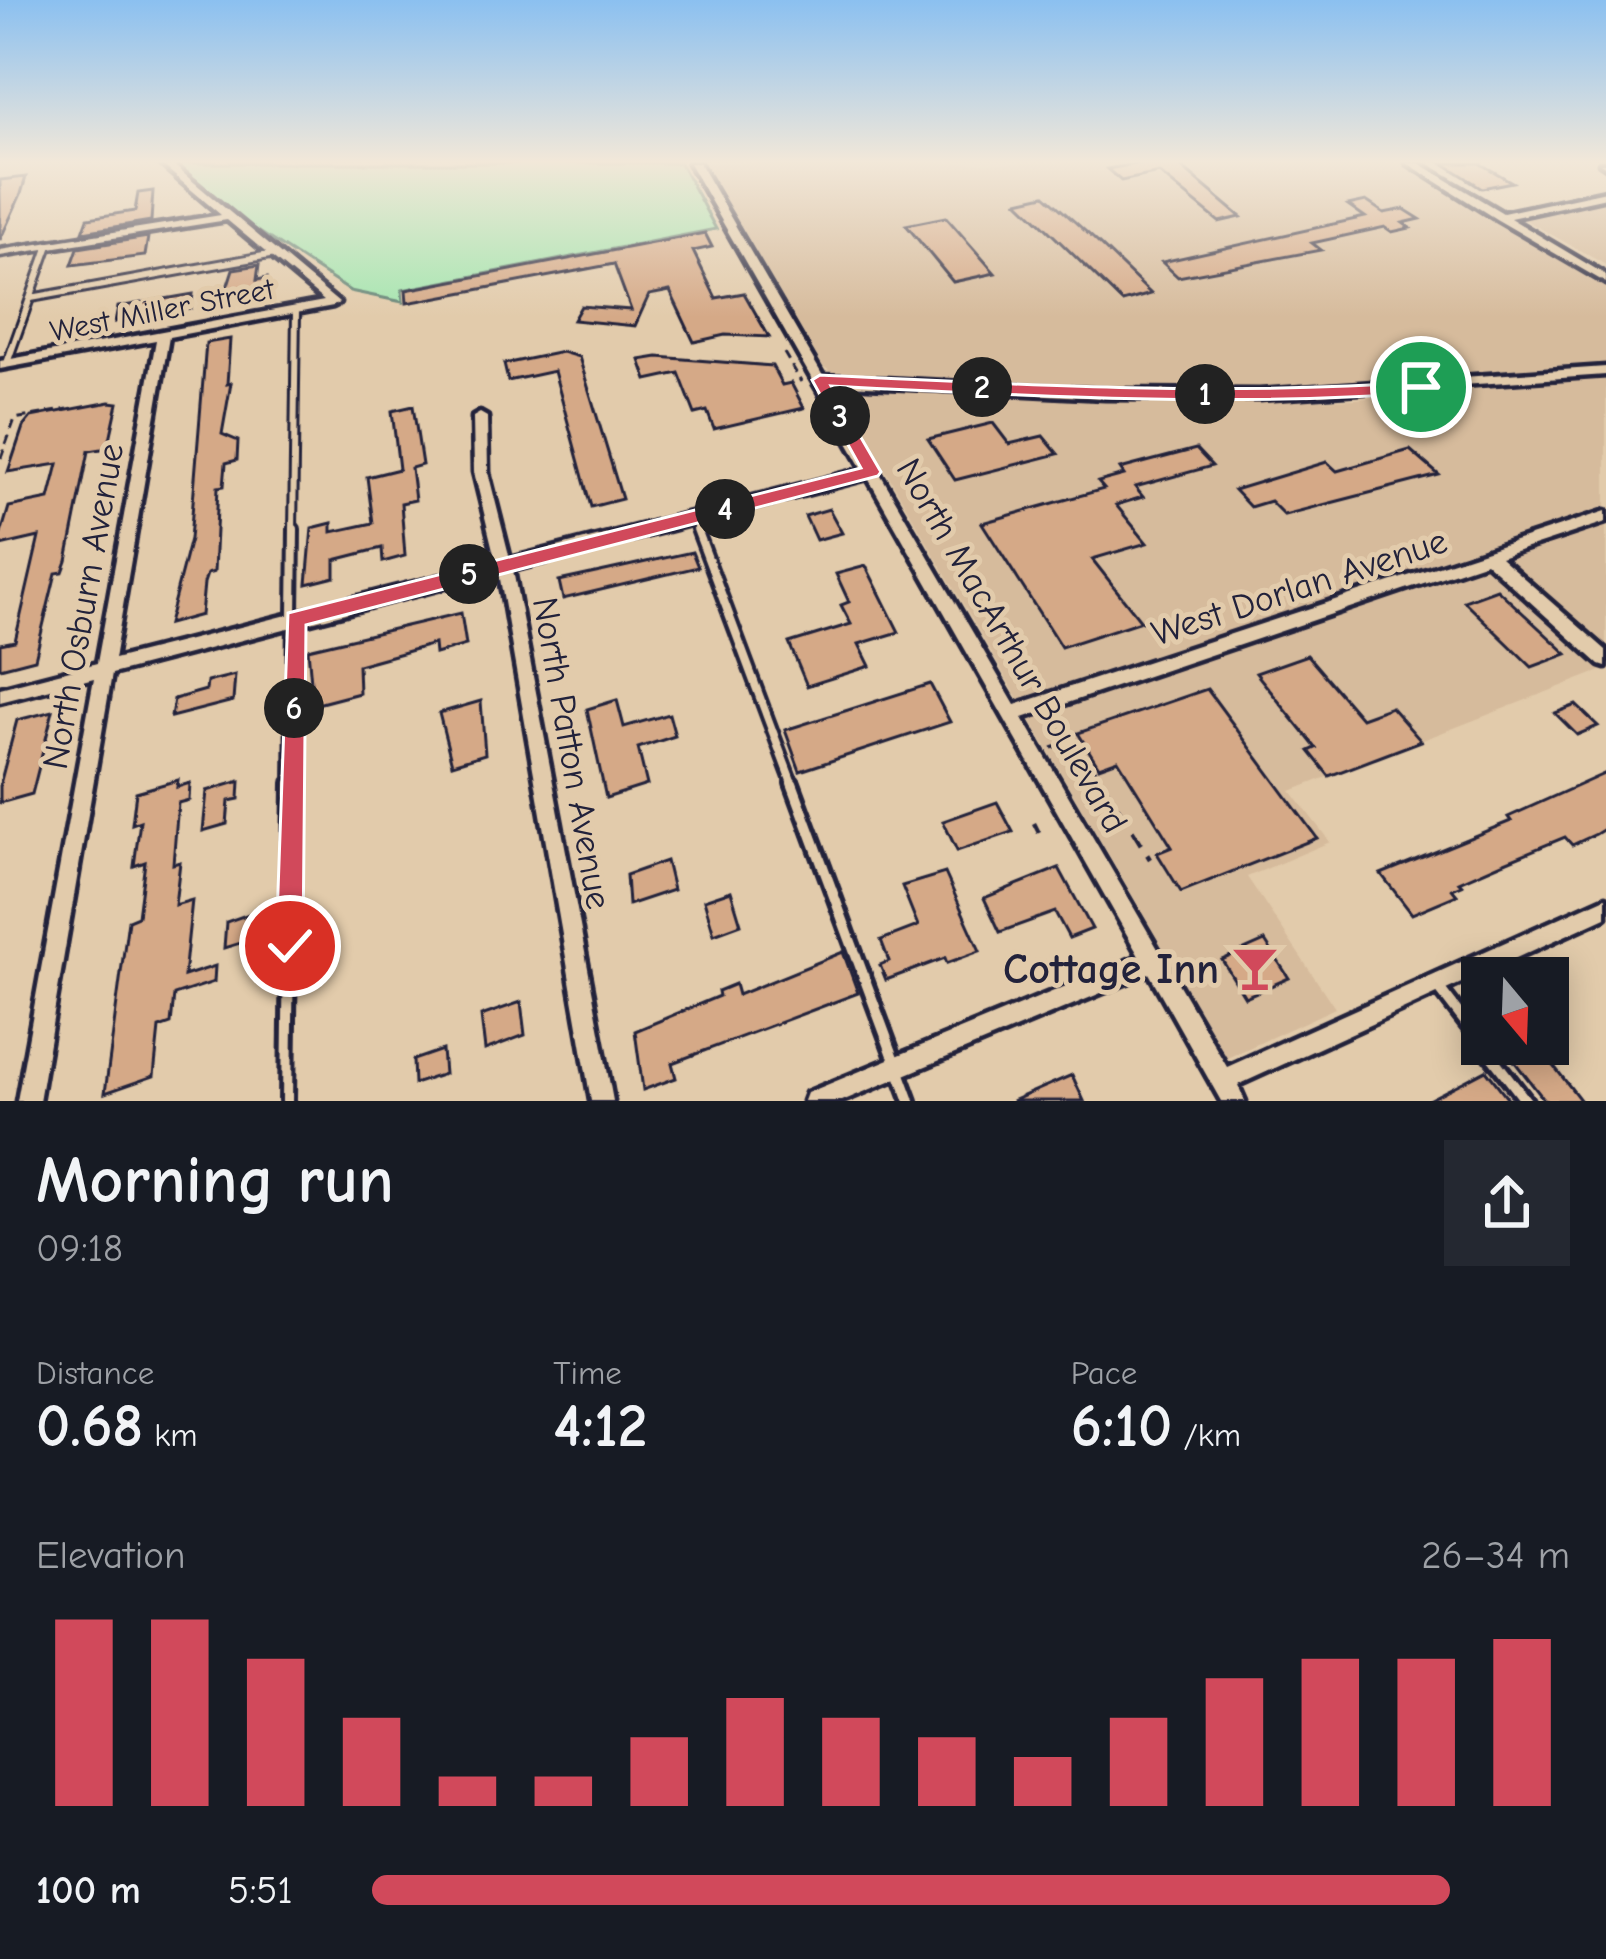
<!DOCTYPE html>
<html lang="en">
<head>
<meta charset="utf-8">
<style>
	body { margin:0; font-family:"Comic Neue",sans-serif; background:#242831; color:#f1f3f6; height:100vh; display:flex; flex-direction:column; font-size:45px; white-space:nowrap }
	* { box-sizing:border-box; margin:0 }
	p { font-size:39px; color:#9ea1a6 }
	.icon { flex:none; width:66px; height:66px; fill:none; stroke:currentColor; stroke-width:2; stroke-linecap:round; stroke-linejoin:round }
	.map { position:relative; height:1101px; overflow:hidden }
	.details { display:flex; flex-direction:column; background:#171b24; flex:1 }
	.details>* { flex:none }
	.needle { width:78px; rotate:161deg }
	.tools { position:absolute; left:1461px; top:957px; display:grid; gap:24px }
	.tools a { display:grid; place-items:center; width:108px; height:108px; border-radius:0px; background:#171b24; box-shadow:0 6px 30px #0003; font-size:60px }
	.pin { position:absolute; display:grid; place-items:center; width:102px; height:102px; color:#fff; margin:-51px; border:6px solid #fff; border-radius:50%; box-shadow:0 3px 12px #0007 }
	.km { position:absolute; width:60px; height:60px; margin:-30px; border-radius:50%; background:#222; color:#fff; font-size:33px; line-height:60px; text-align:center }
	.round { display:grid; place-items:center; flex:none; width:126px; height:126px; border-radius:0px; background:#242831 }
	.headline { display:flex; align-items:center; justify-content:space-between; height:204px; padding:0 36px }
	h1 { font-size:66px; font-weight:700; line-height:90px }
	.figures { display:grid; grid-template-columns:repeat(3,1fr); gap:18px; height:204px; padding:12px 36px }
	.figures div { display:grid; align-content:center }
	.figures b { font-size:60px; font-weight:700 }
	.figures small { font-size:33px; font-weight:400 }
	.figures p { font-size:33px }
	.chart { height:336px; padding:24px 36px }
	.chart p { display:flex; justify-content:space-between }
	.chart svg { width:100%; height:216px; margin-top:12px; stroke:#d1495b; stroke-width:6 }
	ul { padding:0 36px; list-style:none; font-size:39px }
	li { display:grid; grid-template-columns:192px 144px 1fr; align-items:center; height:90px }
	li i { height:30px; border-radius:15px; background:#d1495b }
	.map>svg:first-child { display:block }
	.built { fill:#d6bb9c }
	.green { fill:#a4e6b0; stroke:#638476; stroke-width:3 }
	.building { fill:#d5a987; stroke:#22223b; stroke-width:3 }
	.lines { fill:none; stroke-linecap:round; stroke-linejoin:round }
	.service-far2-casing { stroke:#22223b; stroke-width:12 }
	.service-far1-casing { stroke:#22223b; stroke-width:16 }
	.service-casing { stroke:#22223b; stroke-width:20 }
	.minor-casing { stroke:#22223b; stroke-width:9 }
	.path-far1 { stroke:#22223b; stroke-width:3; stroke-dasharray:9 6; stroke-linecap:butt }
	.path { stroke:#22223b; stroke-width:4.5; stroke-dasharray:16 12; stroke-linecap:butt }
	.service-far2 { stroke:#e2cbab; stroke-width:6 }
	.service-far1 { stroke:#e2cbab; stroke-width:8 }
	.service { stroke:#e2cbab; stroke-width:10 }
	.minor { fill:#e2cbab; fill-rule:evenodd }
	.route { fill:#d1495b; stroke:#fff; stroke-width:3 }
	.labels { text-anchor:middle; stroke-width:10; stroke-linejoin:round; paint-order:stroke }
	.far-street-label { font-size:30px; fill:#22223b; stroke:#e2cbab }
	.street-label { font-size:36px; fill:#22223b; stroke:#e2cbab }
	.near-poi-label { font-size:42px; font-weight:bold; fill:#22223b; stroke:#e2cbab; text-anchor:end }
</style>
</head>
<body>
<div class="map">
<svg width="1606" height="1101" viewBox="0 0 1606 1101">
	<rect width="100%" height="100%" fill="#e2cbab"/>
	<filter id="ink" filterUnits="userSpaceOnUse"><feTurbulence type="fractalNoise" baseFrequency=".00833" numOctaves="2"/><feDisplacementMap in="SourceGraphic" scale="24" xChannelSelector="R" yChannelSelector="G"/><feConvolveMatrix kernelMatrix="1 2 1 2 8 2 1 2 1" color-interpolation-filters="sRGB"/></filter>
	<g filter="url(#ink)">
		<g class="built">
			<polygon points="704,163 1406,163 1606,285 1606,366 1280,390 1129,390 834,374 823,366"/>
			<polygon points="1606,198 1606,265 1520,217"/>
			<polygon points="1606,379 1606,669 1291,791 1330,842 1247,877 1335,1008 1227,1058 838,389 861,386 1150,403 1354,399"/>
		</g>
		<polygon class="green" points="174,163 680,163 716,229 402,290 403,302 350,291 241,220"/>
		<g class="building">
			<polygon points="1141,163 1177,163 1241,217 1219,222 1159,173 1121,181 1107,169"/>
			<polygon points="1443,163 1479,163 1512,182 1482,188"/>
			<polygon points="26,177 21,194 0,240 0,180"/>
			<polygon points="153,191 151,221 83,232 88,218 135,211 138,193"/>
			<polygon points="1045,195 1094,239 1151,294 1122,302 1018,201"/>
			<polygon points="1366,201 1384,213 1404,209 1420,219 1403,223 1410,228 1392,232 1385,227 1312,243 1321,250 1178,277 1162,262 1365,217 1348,205"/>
			<polygon points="946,217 995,273 953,282 906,225"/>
			<polygon points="705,233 712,247 693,251 716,298 744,293 769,337 725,335 694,342 670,291 649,295 635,326 573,320 581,306 631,310 614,264 407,303 406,290"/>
			<polygon points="148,237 145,256 72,265 78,248"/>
			<polygon points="259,265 257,280 267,278 266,295 222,303 233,269"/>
			<polygon points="193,294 191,308 115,322 118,307"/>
			<polygon points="230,339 227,384 231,383 222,434 238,441 237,460 226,463 224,486 218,487 214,572 207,574 204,583 201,615 168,624 190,539 206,343"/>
			<polygon points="562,352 579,357 622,499 591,507 554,371 508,381 504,364"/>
			<polygon points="658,357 772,366 782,385 791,383 804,408 714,429 707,411 695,414 679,373 647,380 640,360"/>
			<polygon points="110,402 118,403 108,448 89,451 67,561 63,572 56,573 35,659 0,668 0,644 15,641 39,537 0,546 0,537 9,507 49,499 58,464 8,472 23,427 31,417"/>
			<polygon points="413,406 422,465 411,468 415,500 401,503 405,556 383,562 382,548 335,560 335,577 307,584 312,528 332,523 332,532 373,523 367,477 399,469 392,411"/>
			<polygon points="993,423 1009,444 1043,436 1058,454 955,480 928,439"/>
			<polygon points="1196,449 1212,466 1135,487 1143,497 1116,505 1147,543 1092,559 1141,621 1061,647 982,523 1104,489 1098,482 1124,475 1120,469"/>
			<polygon points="1410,450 1439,475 1284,515 1270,501 1250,507 1234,490 1327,462 1337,471"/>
			<polygon points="829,509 842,533 816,540 805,516"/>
			<polygon points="692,552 698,567 563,599 559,581"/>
			<polygon points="866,566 899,632 859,644 870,666 807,686 789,643 851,624 841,605 849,602 836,574"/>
			<polygon points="1497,589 1567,654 1532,667 1464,601"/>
			<polygon points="461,613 466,645 435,654 434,644 358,665 359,693 313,705 308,649"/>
			<polygon points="1307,655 1361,718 1391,707 1421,741 1329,776 1309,751 1316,748 1256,673"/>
			<polygon points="235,675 233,701 171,717 174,699 206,690 207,682"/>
			<polygon points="930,684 950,722 800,771 785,730"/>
			<polygon points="1207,689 1317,838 1181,892 1157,853 1172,847 1118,760 1099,767 1078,733"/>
			<polygon points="617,700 624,727 669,714 675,736 638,748 647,785 606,798 587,709"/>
			<polygon points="481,701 485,754 452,764 439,713"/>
			<polygon points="1576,705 1598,726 1577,735 1555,713"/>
			<polygon points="53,711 32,794 0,803 0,784 17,720"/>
			<polygon points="1606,773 1606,828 1596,834 1572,845 1565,837 1500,864 1459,882 1462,885 1452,889 1457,895 1412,914 1381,874 1511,821 1508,817"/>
			<polygon points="178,780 177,787 190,783 189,800 178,803 173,864 180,862 175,905 192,900 184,976 215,966 214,982 174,995 171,1024 159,1028 154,1076 105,1093 128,920 138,916 145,862 134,866 140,821 132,824 136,792"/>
			<polygon points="240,781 239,799 229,801 227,824 203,831 207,791"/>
			<polygon points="997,802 1013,832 957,851 943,821"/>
			<polygon points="666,861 673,890 628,905 626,875"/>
			<polygon points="1059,868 1092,929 1069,938 1055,912 1000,932 984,898"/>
			<polygon points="945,873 980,951 947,963 945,958 886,980 880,965 889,961 881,940 918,926 902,886"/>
			<polygon points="731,891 741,924 714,934 704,900"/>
			<polygon points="260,910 260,937 224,948 226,922"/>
			<polygon points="1265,941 1289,978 1245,997 1222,960"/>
			<polygon points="843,952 858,993 672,1063 676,1078 643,1090 635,1031 719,996 718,991 735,984 738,995"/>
			<polygon points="521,1002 525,1035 485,1050 481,1016"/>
			<polygon points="1528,1048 1538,1061 1547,1057 1581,1101 1545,1101 1511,1057"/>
			<polygon points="442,1050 444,1074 414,1084 413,1060"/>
			<polygon points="1486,1070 1510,1101 1426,1101 1463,1082"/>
			<polygon points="1072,1075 1084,1101 1012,1101"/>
		</g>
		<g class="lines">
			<defs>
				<g id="service-far2">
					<polyline points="31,298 275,254"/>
					<polyline points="7,363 49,245"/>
					<polyline points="693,517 699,532"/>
					<polyline points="293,532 296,310"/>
				</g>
				<g id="service-far1">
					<polyline points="697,529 793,786"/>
					<polyline points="291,786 294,529"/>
				</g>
				<g id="service">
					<polyline points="792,783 910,1101"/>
					<polyline points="1439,988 1482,1044"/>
					<polyline points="1482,1044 1526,1101"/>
					<polyline points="287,1101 291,783"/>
				</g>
				<g id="minor">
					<polygon points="160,163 171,163 339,303 333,306 169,337 114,659 496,562 474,472 473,417 480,413 487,417 488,472 510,559 863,469 689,163 699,163 823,376 1105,390 1259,391 1606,367 1606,375 1259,399 1105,398 828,384 1015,705 1606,511 1606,522 1500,557 1606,650 1606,667 1600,665 1486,562 1023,718 1227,1067 1606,897 1606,917 1238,1085 1245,1101 1221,1101 1149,973 842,1101 804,1101 807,1093 1139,956 868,478 513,570 613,1101 591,1101 499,573 112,674 39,1101 17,1101 94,678 0,702 0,688 97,663 156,340 0,369 0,361 324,301 227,220 0,256 0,250 221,215"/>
					<polygon points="1407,163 1419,163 1503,213 1606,191 1606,197 1510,218 1606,275 1606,283 1496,219"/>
					<polygon points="1600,163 1606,163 1606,167"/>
				</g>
			</defs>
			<use href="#service-far2" class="service-far2-casing"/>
			<use href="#service-far1" class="service-far1-casing"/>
			<use href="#service" class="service-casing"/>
			<use href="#minor" class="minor-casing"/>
			<g class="path-far1">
				<polyline points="784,353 801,382"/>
				<polyline points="1,458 15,419 68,409"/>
				<polyline points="1052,748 1077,740 1105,786"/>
			</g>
			<g class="path">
				<polyline points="1103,783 1150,859"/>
				<polyline points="1034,823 1039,833"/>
			</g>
			<use href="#service-far2" class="service-far2"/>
			<use href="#service-far1" class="service-far1"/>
			<use href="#service" class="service"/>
			<use href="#minor" class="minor"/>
		</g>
	</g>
	<linearGradient id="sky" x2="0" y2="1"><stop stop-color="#8bc0f0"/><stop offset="0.51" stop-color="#f2e8d9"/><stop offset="1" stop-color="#f2e8d9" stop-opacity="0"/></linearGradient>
	<rect width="1606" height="317" fill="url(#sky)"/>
	<path class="route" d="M820,375C1020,385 1221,396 1421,382L1430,387L1421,393C1225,407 1028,396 831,386L881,472L878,476L306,625L303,946L299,956L290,960L280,956L276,946L288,613L861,468L812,380Z"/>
	<defs>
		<symbol id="bar-bare" viewBox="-9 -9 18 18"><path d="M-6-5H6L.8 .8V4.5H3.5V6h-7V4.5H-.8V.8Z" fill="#d1495b" stroke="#e2cbab" stroke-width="2.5" paint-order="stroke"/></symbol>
	</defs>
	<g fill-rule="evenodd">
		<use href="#bar-bare" x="1222" y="935" width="66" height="66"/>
	</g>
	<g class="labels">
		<g class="far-street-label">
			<text transform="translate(162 310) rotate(-11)" y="10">West Miller Street</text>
		</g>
		<g class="street-label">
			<text transform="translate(1299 586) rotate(-18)" y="13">West Dorlan Avenue</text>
			<text transform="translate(82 606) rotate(-80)" y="13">North Osburn Avenue</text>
			<text transform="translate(1013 645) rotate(60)" y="13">North MacArthur Boulevard</text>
			<text transform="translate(573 753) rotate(80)" y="13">North Patton Avenue</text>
		</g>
		<g class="near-poi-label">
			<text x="1219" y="983">Cottage Inn</text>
		</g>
	</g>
</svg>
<div class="tools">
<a><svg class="needle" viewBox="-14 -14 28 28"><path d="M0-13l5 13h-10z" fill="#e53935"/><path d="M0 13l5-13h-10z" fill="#9ea1a6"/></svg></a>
</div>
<div class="pin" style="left:1421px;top:387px;background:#1e9e55"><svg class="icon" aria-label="arrive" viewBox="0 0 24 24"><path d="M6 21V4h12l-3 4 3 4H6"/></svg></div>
<div class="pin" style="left:290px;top:946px;background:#d93025"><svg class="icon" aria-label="check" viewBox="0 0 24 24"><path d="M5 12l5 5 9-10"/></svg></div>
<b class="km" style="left:1205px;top:394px">1</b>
<b class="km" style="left:982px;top:387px">2</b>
<b class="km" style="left:840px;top:416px">3</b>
<b class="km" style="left:725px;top:509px">4</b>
<b class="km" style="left:469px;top:574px">5</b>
<b class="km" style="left:294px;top:708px">6</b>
</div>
<section class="details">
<div class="headline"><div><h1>Morning run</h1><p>09:18</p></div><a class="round"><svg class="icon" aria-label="share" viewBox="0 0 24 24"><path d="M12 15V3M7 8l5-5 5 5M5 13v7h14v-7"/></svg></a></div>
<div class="figures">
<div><p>Distance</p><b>0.68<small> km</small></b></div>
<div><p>Time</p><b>4:12</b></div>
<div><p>Pace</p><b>6:10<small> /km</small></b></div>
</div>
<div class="chart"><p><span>Elevation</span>26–34 m</p>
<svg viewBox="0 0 160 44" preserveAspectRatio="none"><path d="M5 44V6M15 44V6M25 44V14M35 44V26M45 44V38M55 44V38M65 44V30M75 44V22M85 44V26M95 44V30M105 44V34M115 44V26M125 44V18M135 44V14M145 44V14M155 44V10"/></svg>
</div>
<ul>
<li><b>100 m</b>5:51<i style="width:90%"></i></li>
</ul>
</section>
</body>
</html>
